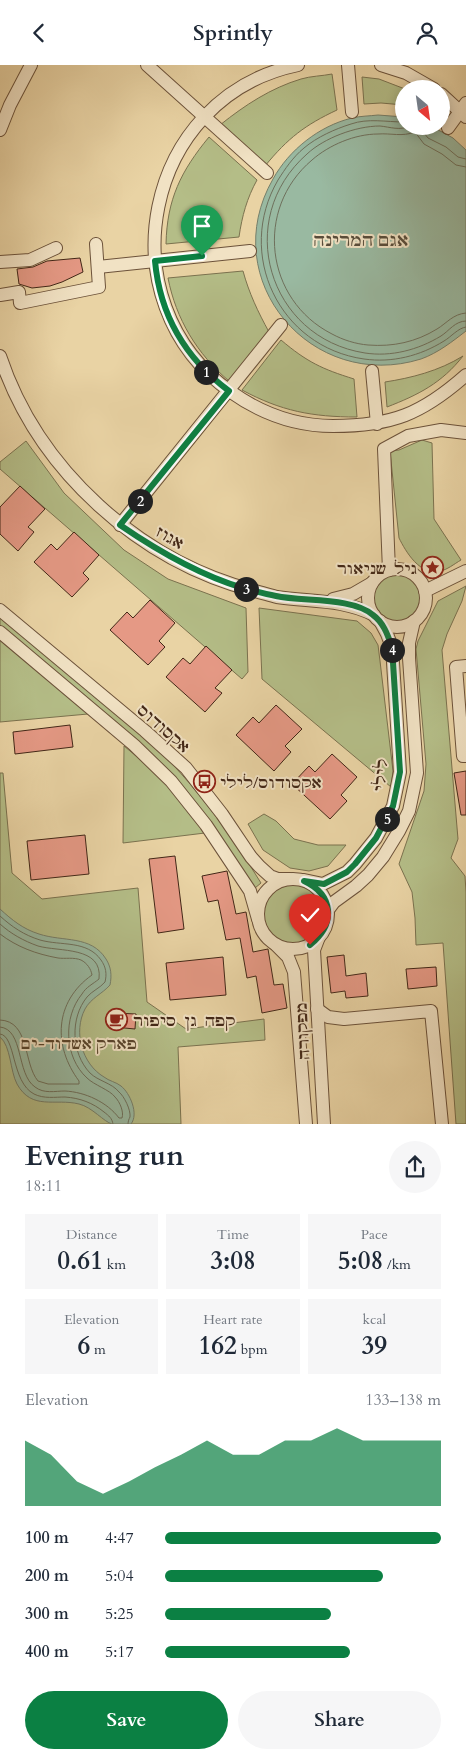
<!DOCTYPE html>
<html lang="en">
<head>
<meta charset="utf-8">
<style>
	body { margin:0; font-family:Cardo,"Frank Ruhl Libre",serif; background:#f6f6f7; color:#1f2937; height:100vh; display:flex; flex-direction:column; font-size:19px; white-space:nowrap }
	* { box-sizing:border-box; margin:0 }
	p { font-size:16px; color:#747a83 }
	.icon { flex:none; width:28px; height:28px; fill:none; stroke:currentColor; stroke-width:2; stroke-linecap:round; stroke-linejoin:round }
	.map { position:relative; height:1059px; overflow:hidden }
	.panel { display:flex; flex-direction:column; background:#fff; flex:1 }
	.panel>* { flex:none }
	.needle { width:32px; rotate:151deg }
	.buttons { position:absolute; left:395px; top:15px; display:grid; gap:10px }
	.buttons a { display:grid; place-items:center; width:55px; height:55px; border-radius:50%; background:#fff; box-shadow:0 2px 12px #0003; font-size:25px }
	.pin { position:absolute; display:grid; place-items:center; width:42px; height:42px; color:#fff; margin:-51px -21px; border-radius:50% 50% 50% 0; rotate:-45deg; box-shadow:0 0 5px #0007 }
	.pin .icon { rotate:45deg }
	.km { position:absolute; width:25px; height:25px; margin:-12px; border-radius:50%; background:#222; color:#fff; font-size:14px; line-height:25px; text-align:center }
	.round { display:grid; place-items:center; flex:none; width:52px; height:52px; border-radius:26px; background:#f6f6f7 }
	.overview { display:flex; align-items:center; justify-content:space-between; height:85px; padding:0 25px }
	h1 { font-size:28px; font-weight:600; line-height:38px }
	.figures { display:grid; grid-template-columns:repeat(3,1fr); gap:8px; height:85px; padding:5px 25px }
	.figures div { display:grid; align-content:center; border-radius:0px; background:#f6f6f7; text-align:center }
	.figures b { font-size:25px; font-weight:600 }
	.figures small { font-size:14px; font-weight:400 }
	.figures p { font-size:14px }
	.chart { height:140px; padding:10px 25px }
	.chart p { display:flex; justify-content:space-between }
	.chart svg { width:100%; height:90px; margin-top:5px; fill:#0b8043; opacity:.7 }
	.action { display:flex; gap:10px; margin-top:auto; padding:10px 25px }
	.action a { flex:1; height:58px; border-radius:30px; background:#0b8043; color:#fff; font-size:20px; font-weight:600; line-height:58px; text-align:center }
	.action a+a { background:#f6f6f7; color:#1f2937 }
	ul { padding:0 25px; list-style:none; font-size:16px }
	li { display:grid; grid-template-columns:80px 60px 1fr; align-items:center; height:38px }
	li i { height:12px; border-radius:6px; background:#0b8043 }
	header { display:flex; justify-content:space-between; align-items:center; height:65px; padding:0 25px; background:#fff; font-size:22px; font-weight:600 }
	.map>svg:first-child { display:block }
	.green { fill:#b4bd87; stroke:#7b724f }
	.water { fill:#99b9a1; stroke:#767f6a }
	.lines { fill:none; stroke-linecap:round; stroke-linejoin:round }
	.shore { stroke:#6e705c; stroke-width:1 }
	.building { fill:#e59985; stroke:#422717 }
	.minor-casing { stroke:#6c523a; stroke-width:14 }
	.minor { stroke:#f1e2c4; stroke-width:12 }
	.route-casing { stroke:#fff; stroke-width:10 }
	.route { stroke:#0b8043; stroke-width:6 }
	.labels { text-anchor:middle; stroke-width:4; stroke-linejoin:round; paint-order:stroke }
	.street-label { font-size:16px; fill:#422717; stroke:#f1e2c4 }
	.poi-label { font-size:16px; fill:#422717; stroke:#f1e2c4; text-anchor:start }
	.park-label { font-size:16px; font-style:italic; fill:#59452d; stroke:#f1e2c4 }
	.water-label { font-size:18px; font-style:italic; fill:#584c3a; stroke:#f1e2c4 }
</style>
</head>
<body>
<header><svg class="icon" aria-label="back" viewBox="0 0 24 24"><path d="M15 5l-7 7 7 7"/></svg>Sprintly<svg class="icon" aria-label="person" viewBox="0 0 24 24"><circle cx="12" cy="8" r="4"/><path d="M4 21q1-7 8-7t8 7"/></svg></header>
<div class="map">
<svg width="466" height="1059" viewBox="0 0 466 1059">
	<rect width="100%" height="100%" fill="#e9d3a4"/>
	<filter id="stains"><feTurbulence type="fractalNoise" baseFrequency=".004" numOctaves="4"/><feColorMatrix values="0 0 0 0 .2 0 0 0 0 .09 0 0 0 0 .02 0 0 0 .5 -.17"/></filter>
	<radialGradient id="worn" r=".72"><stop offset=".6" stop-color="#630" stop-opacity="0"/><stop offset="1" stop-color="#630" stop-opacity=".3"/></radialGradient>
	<g class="green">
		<path d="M332,9L337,45C305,60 288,73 265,101L220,60C245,40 271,23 301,14C311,11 322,11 332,9Z"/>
		<polygon points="362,12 379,14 405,24 404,24 404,40 381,38 364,39"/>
		<path d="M209,72L257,115C247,133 242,151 239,172L166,179C167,134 181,106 209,72Z"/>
		<path d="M243,206C249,228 258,247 269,267L229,316C197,289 176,254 168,213Z"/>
		<path d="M281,275C307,297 322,304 354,314L357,352C312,352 281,346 242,325Z"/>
		<path d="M463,291C442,318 418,330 387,342L385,317C411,313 439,306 463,291Z"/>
		<path d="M422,375L432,378L434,454L461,495C454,499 447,505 440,506C420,511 406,487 399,473L390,386L399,385Z"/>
		<polygon points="26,376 64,428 124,485 168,514 246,543 248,607 242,614 0,404 0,397"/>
		<circle cx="397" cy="533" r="24"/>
		<polygon points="466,521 462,536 447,569 442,585 458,774 451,793 465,811 466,827 466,1059 456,1059 443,878 416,880 415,853 412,827 399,799 424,726 426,699 416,584 418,576 438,536"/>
		<polygon points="259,543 357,556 371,568 378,580 380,596 393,706 391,722 262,614"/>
		<path d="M0,546L161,687C200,727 232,771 261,818L255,823L238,802L209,758L0,563Z"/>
		<polygon points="0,574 88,649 0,657"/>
		<polygon points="124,681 165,715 205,768 123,778"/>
		<polygon points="0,708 3,708 12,808 42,834 138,823 147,937 186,964 264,954 265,975 178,982 181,1059 0,1059"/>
		<polygon points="264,749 276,756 294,774 318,780 346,780 328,801 309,806 290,803 263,785 248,759"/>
		<circle cx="293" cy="849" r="29"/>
	</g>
	<g class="water">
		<path d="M378,50L404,52V61H431L453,73L466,85V266C453,276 438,288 421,294C312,328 215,215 273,114C289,85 319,61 352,53C360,51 370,51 378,50Z"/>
		<path d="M0,844C12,855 23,864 39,869C63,877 91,870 106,894C111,902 112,910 110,920C102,929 91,933 85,944C73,967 82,999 104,1012C109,1016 116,1017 121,1021C130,1028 139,1049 131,1059C125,1059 118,1059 112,1059C104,1057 92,1042 79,1039C55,1033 32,1046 17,1019C10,1006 11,981 0,972Z"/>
	</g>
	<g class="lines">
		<g class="shore">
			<path d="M404,57C386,57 368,53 351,59C335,64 317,72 304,83C293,92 285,104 278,115C235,189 279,282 364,294C392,298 420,291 444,276C451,272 458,263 466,262"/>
			<path d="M410,61C400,66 390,62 380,61C356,61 324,73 307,89C233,154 268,273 365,288C391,292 418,285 441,271C449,266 455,256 466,256"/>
			<polyline points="423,61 424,68 428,73 446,82 458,92 466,94"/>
			<path d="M466,102L456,100L442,89L424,79L415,67C402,72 391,68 378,69C355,69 329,80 312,95C254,144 265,235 332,269C343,275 356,279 368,280C393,282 416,277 437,264C447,258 453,249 466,248"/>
			<path d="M0,851C12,862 24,870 40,875C61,881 87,875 101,895C106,902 107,909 105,917C100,923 92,926 87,932C70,953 71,988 90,1008C98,1016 112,1018 119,1027C124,1031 131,1045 130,1052C129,1054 128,1056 128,1059"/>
			<path d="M0,859C11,869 24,876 38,881C59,887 103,881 99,914C93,919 86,922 82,929C63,952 64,992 87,1013C94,1020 110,1025 115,1032C120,1037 124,1047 122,1053H119C107,1037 85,1027 65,1026C55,1026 44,1029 35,1022C16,1009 24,964 0,962"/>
			<path d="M0,869C17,882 36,889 58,893C65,894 74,892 81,895C87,898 91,904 92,910C54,937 53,981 79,1016V1019H48L38,1016C23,998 30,956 0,955"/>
			<path d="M0,969C16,970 11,1017 34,1029C44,1034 55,1032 65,1032C80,1033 93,1038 104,1047C109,1051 112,1053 113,1059"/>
		</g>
	</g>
	<g class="building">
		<polygon points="80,193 83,207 62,217 50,221 32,223 19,219 17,204 33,202 47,196"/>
		<polygon points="20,421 45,444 28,462 34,467 18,486 0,469 0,442"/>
		<polygon points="74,467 99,490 83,508 89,514 72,532 34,497 51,479 57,485"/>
		<polygon points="150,535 175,558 159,576 165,582 148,600 110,565 127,547 133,553"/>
		<polygon points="206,581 232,605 215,623 222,628 205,647 166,612 183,593 190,599"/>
		<polygon points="276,640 302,664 285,681 291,687 274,706 236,670 253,652 259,658"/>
		<polygon points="70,660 73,682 15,689 13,667"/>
		<polygon points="332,689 357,712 341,730 347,736 330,754 292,719 309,701 315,707"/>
		<polygon points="466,706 466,750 461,750 454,708"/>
		<polygon points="85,770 89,809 31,815 27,776"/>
		<polygon points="175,791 184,864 158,868 149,794"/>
		<polygon points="227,806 236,849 246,847 253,887 268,884 274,920 283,919 287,943 262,948 256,911 247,913 240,873 226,875 218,835 208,837 202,811"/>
		<polygon points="344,890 346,911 366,908 368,931 346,933 345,926 331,928 327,892"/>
		<polygon points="223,892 226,930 170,935 166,898"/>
		<polygon points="436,902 437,921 408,924 406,904"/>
		<polygon points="115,948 136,949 135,964 114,962"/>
	</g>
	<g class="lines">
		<defs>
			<g id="minor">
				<polyline points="147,0 267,108"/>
				<path d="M298,0C143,32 103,237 231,327C262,349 295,361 333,361C392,361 422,349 466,310"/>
				<polyline points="348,0 352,47"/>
				<polyline points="381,0 406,8 434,24"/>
				<polyline points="441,29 466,52"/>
				<polyline points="448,63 466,38"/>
				<polyline points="0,65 10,40 31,0"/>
				<polyline points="0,197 30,195 56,183"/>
				<polyline points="98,202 250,186"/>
				<polyline points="0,230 19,227 20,238 99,222 96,179"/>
				<path d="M0,291C38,405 139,496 255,526C262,528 270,530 277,532C310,537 343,534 374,550"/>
				<polyline points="372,306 377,359"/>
				<polyline points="120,460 281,260"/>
				<circle cx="397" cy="533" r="29"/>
				<polyline points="389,505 384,384 408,371 441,365 466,368"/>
				<polyline points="425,526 466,506"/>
				<polyline points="333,534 353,529 372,518"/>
				<polyline points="0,545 145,666 186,703 222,749 251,792 259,801 270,811 278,814 290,814"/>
				<polyline points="0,567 134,680 171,716 206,760 250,826 258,854"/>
				<polyline points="466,601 456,602 463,691 466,691"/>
				<circle cx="293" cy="849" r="35"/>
				<polyline points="304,815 323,819 347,807 355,799 376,773 393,741 400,707 392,582 387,569 380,556"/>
				<polyline points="328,845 334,837 356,821 368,810 383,792 399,766 409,746 417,708 409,593 409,578 414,556"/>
				<polyline points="319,872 314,885 324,1059"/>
				<polyline points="276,880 288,892 294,907 306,1059"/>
				<polyline points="317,944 328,952 344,954 431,946 442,1059"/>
			</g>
		</defs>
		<use href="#minor" class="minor-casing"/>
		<use href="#minor" class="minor"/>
	</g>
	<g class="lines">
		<defs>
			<path id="route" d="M202,191L155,196C160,251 185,293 229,326L120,460C158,486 199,510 243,523C254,526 265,529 276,531C303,537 352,532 373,550C384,558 388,571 392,582L400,707L393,741L376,773L355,799L347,807L324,819L304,816C334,830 336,859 310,880"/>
		</defs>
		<use href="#route" class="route-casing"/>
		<use href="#route" class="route"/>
	</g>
	<defs>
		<symbol id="sight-ring" viewBox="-11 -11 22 22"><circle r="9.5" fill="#f1e2c4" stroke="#8f2418" stroke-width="1.5"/><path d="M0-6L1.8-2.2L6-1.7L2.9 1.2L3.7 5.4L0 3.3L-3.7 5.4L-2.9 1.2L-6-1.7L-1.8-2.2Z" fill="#8f2418"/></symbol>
		<symbol id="bus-ring" viewBox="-11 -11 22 22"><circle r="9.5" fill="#f1e2c4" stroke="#8f2418" stroke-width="1.5"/><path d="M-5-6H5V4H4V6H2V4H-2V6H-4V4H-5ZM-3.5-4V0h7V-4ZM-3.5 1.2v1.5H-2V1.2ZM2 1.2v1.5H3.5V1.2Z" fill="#8f2418"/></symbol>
		<symbol id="cafe-ring" viewBox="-11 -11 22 22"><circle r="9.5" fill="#f1e2c4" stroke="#8f2418" stroke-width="1.5"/><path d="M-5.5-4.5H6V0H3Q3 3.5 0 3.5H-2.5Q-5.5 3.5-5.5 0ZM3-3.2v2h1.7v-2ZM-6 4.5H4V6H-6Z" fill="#8f2418"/></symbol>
	</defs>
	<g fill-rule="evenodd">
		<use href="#sight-ring" x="420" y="490" width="25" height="25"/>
		<use href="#bus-ring" x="192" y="704" width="25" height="25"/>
		<use href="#cafe-ring" x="104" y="942" width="25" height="25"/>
	</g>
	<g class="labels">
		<g class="street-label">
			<text transform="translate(170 472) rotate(30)" y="6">אגוז</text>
			<text transform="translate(164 663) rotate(41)" y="6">אקסודוס</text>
			<text transform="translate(380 710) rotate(-85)" y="6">לילי</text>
			<text transform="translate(302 966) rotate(-93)" y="6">מפקורה</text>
		</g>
		<g class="poi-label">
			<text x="417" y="509" text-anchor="end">גיל שניאור</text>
			<text x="220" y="723">אקסודוס/לילי</text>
			<text x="133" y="961">קפה גן סיפור</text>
		</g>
		<g class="park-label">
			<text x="79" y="984">פארק אשדוד-ים</text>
		</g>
		<g class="water-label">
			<text x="361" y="181">אגם המרינה</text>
		</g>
	</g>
	<rect width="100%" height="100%" filter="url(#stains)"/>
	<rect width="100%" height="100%" fill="url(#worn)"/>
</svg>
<div class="buttons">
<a><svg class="needle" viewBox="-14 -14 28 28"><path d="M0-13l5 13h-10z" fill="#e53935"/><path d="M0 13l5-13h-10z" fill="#747a83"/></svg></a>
</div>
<div class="pin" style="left:202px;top:191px;background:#1e9e55"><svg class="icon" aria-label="arrive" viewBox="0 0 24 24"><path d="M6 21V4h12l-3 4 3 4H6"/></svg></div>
<div class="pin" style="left:310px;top:880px;background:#d93025"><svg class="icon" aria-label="check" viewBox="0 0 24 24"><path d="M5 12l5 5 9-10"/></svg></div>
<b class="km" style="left:206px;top:307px">1</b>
<b class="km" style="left:140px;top:436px">2</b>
<b class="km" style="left:246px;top:524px">3</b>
<b class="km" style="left:392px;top:585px">4</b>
<b class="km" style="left:387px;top:754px">5</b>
</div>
<section class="panel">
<div class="overview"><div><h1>Evening run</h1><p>18:11</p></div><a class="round"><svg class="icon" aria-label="share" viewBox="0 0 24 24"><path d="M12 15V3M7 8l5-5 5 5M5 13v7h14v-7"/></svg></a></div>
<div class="figures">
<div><p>Distance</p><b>0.61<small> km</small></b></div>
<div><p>Time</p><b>3:08</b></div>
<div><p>Pace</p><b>5:08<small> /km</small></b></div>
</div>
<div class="figures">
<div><p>Elevation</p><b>6<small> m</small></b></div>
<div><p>Heart rate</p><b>162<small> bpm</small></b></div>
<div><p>kcal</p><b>39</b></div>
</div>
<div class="chart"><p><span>Elevation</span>133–138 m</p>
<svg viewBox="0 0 160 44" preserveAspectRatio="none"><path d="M0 44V12L10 19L20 32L30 38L40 32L50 25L60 19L70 12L80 19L90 19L100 12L110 12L120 6L130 12L140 12L150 12L160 12V44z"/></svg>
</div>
<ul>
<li><b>100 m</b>4:47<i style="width:100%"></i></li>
<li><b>200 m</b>5:04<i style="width:79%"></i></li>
<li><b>300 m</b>5:25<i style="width:60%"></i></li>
<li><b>400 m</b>5:17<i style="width:67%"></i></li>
</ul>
<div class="action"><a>Save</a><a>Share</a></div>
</section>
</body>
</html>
